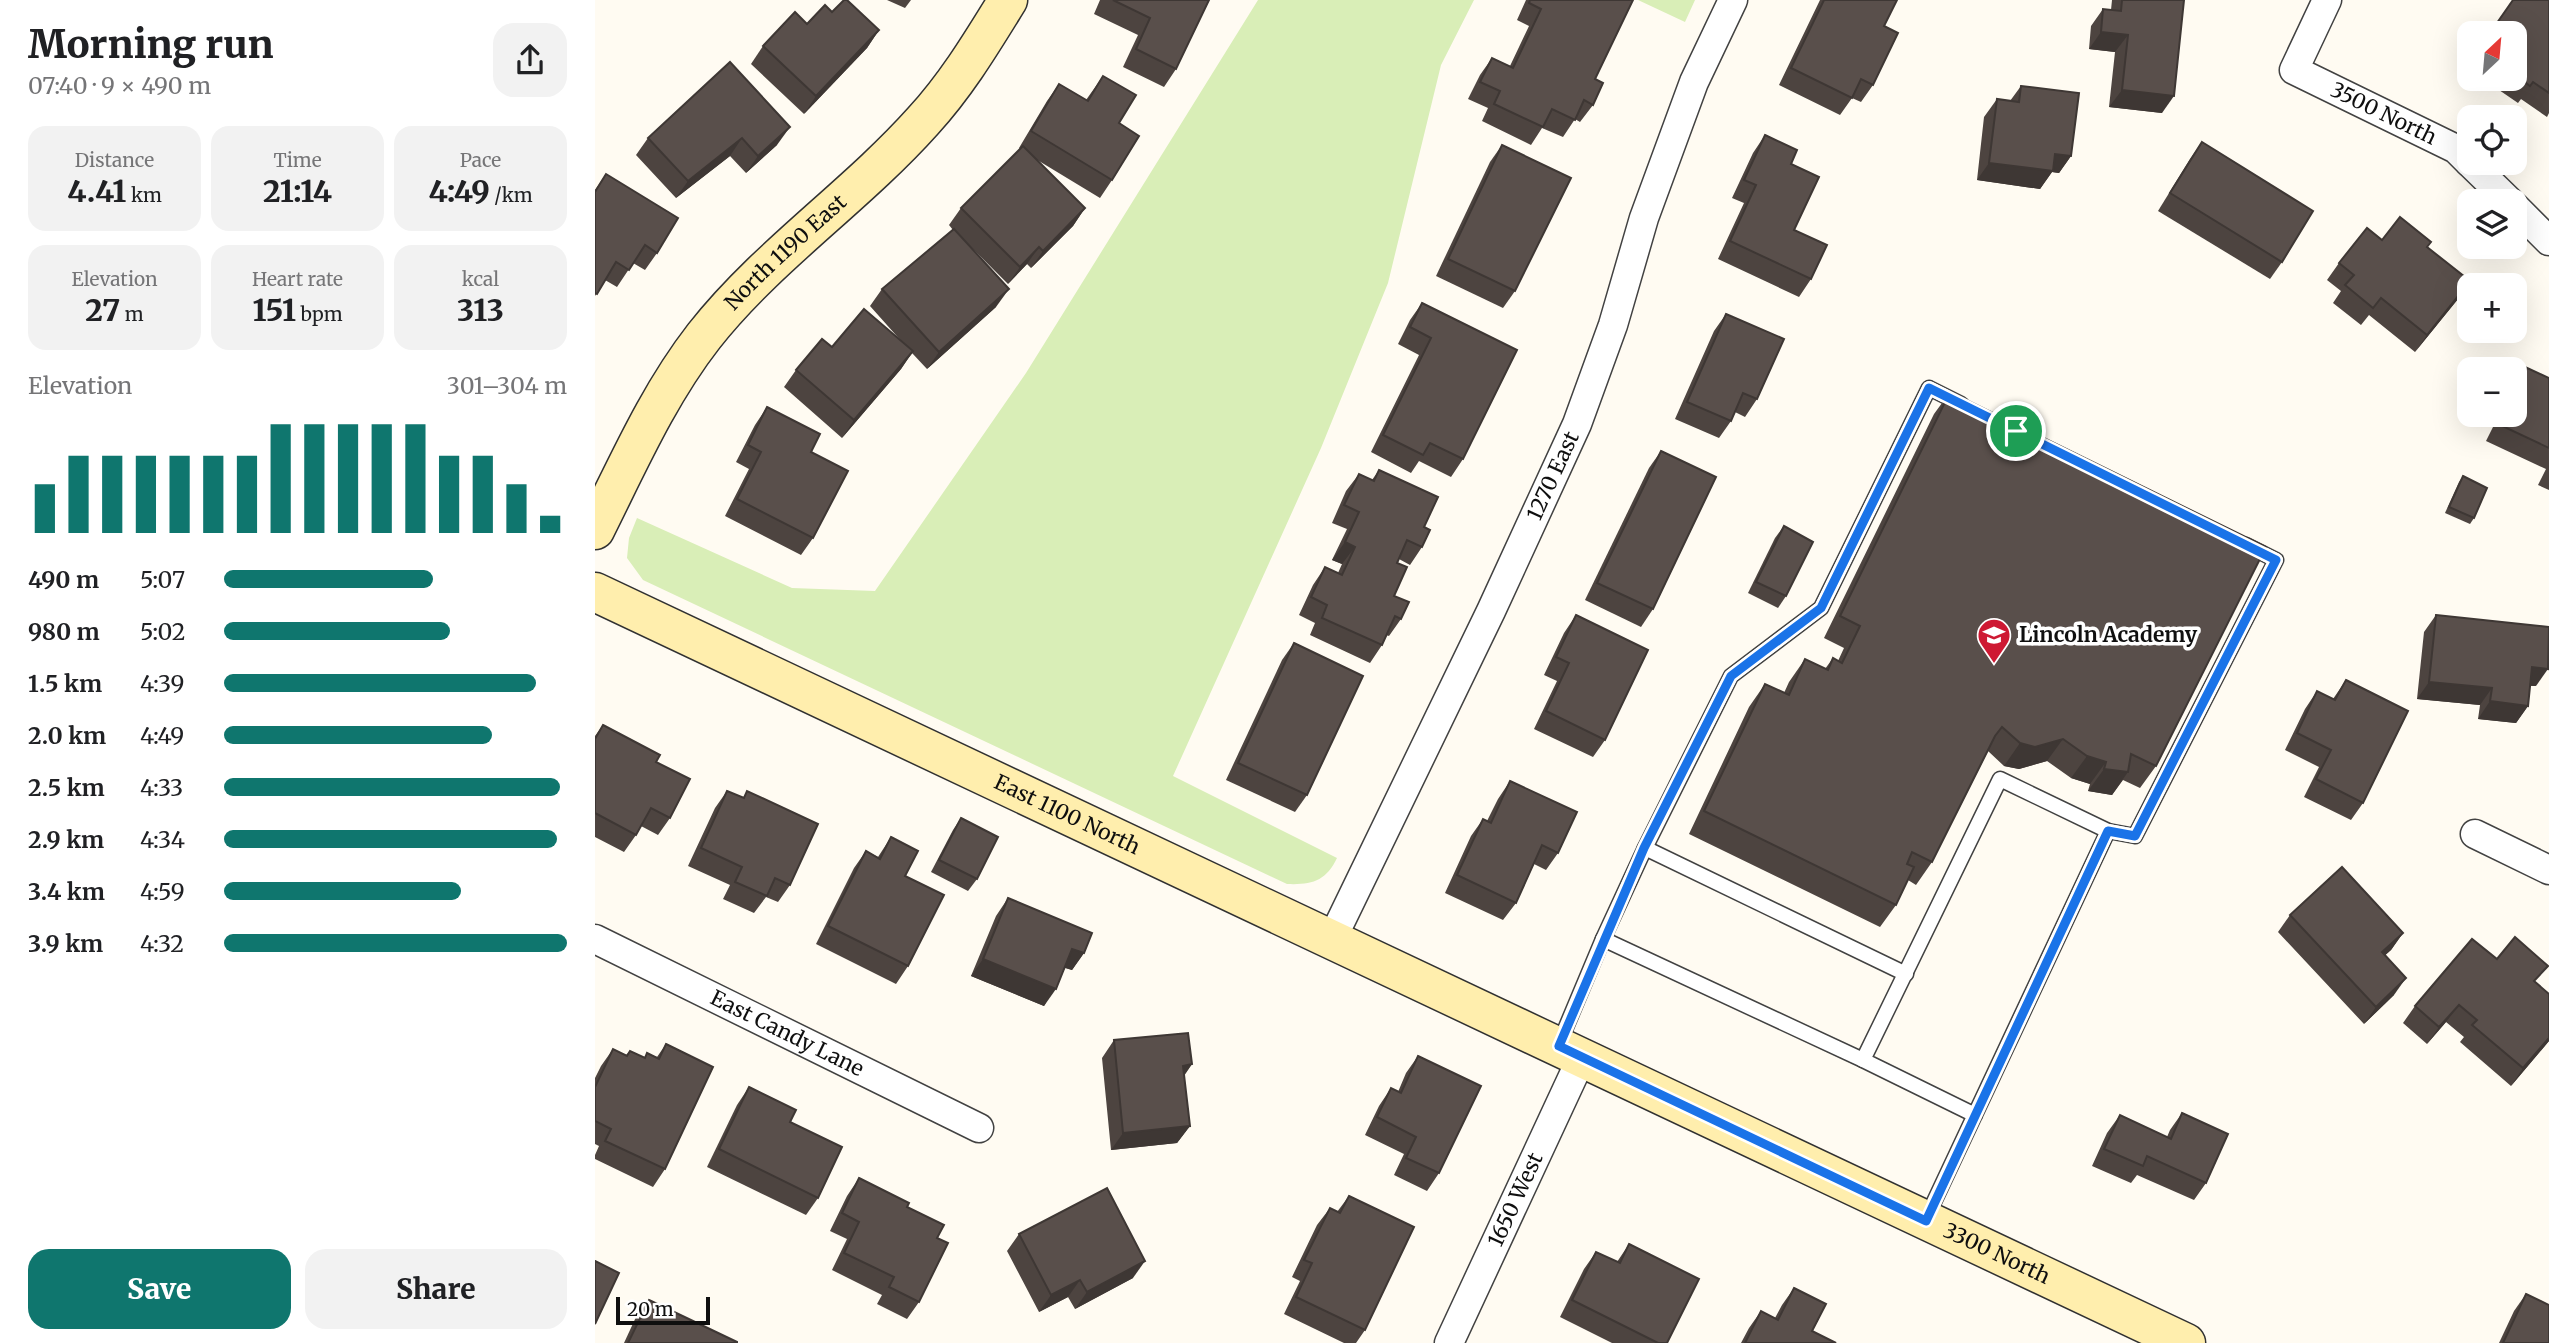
<!DOCTYPE html>
<html lang="en">
<head>
<meta charset="utf-8">
<style>
	body { margin:0; font-family:Merriweather,serif; background:#f2f2f2; color:#202124; height:100vh; display:flex; flex-direction:column; font-size:26px; white-space:nowrap }
	* { box-sizing:border-box; margin:0 }
	p { font-size:23px; color:#757577 }
	.icon { flex:none; width:38px; height:38px; fill:none; stroke:currentColor; stroke-width:2; stroke-linecap:round; stroke-linejoin:round }
	.map { position:relative; flex:1; overflow:hidden }
	.drawer { display:flex; flex-direction:column; background:#fff; width:595px }
	.drawer>* { flex:none }
	.needle { width:46px; rotate:26deg }
	.fabs { position:absolute; left:1862px; top:21px; display:grid; gap:14px }
	.fabs a { display:grid; place-items:center; width:70px; height:70px; border-radius:14px; background:#fff; box-shadow:0 7px 28px #0002; font-size:35px }
	.scale { position:absolute; left:21px; bottom:18px; width:94px; box-sizing:border-box; padding-left:7px; border:4px solid #0f0f0f; border-top:0; font-size:19px; line-height:24px; white-space:nowrap; color:#0f0f0f; -webkit-text-stroke:5px #fff; paint-order:stroke }
	.pin { position:absolute; display:grid; place-items:center; width:60px; height:60px; color:#fff; margin:-30px; border:4px solid #fff; border-radius:50%; box-shadow:0 2px 7px #0007 }
	.round { display:grid; place-items:center; flex:none; width:74px; height:74px; border-radius:21px; background:#f2f2f2 }
	.headline { display:flex; align-items:center; justify-content:space-between; height:119px; padding:0 28px }
	h1 { font-size:38px; font-weight:800; line-height:52px }
	.figures { display:grid; grid-template-columns:repeat(3,1fr); gap:10px; height:119px; padding:7px 28px }
	.figures div { display:grid; align-content:center; border-radius:18px; background:#f2f2f2; text-align:center }
	.figures b { font-size:30px; font-weight:800 }
	.figures small { font-size:19px; font-weight:400 }
	.figures p { font-size:19px }
	.chart { height:196px; padding:14px 28px }
	.chart p { display:flex; justify-content:space-between }
	.chart svg { width:100%; height:126px; margin-top:7px; stroke:#0f766e; stroke-width:6 }
	.primary-button { display:flex; gap:14px; margin-top:auto; padding:14px 28px }
	.primary-button a { flex:1; height:80px; border-radius:21px; background:#0f766e; color:#fff; font-size:28px; font-weight:800; line-height:80px; text-align:center }
	.primary-button a+a { background:#f2f2f2; color:#202124 }
	ul { padding:0 28px; list-style:none; font-size:23px }
	li { display:grid; grid-template-columns:112px 84px 1fr; align-items:center; height:52px }
	li i { height:18px; border-radius:9px; background:#0f766e }
	main { display:flex; flex:1; min-height:0 }
	.map>svg:first-child { display:block }
	.park { fill:#d9eeb7 }
	.lines { fill:none; stroke-linecap:round; stroke-linejoin:round }
	.lane-casing { stroke:#424242; stroke-width:17 }
	.street-casing { stroke:#424242; stroke-width:31 }
	.secondary-casing { stroke:#313131; stroke-width:41 }
	.lane { stroke:#fff; stroke-width:14 }
	.street { stroke:#fff; stroke-width:28 }
	.secondary { stroke:#ffeead; stroke-width:38 }
	.wall { fill:#4d4440 }
	.shaded-wall { fill:#3e3734 }
	.building { fill:#594f4b; stroke:#3e3734; stroke-width:2 }
	.route-casing { stroke:#fff; stroke-width:14 }
	.route { stroke:#1a73e8; stroke-width:9 }
	.labels { text-anchor:middle; stroke-width:7; stroke-linejoin:round; paint-order:stroke }
	.street-label { font-size:21px; fill:#0f0f0f; stroke:#fff }
	.poi-label { font-size:21px; font-weight:bold; fill:#0f0f0f; stroke:#fff; text-anchor:start }
</style>
</head>
<body>
<main>
<section class="drawer">
<div class="headline"><div><h1>Morning run</h1><p>07:40 · 9 × 490 m</p></div><a class="round"><svg class="icon" aria-label="share" viewBox="0 0 24 24"><path d="M12 15V3M7 8l5-5 5 5M5 13v7h14v-7"/></svg></a></div>
<div class="figures">
<div><p>Distance</p><b>4.41<small> km</small></b></div>
<div><p>Time</p><b>21:14</b></div>
<div><p>Pace</p><b>4:49<small> /km</small></b></div>
</div>
<div class="figures">
<div><p>Elevation</p><b>27<small> m</small></b></div>
<div><p>Heart rate</p><b>151<small> bpm</small></b></div>
<div><p>kcal</p><b>313</b></div>
</div>
<div class="chart"><p><span>Elevation</span>301–304 m</p>
<svg viewBox="0 0 160 44" preserveAspectRatio="none"><path d="M5 44V27M15 44V17M25 44V17M35 44V17M45 44V17M55 44V17M65 44V17M75 44V6M85 44V6M95 44V6M105 44V6M115 44V6M125 44V17M135 44V17M145 44V27M155 44V38"/></svg>
</div>
<ul>
<li><b>490 m</b>5:07<i style="width:61%"></i></li>
<li><b>980 m</b>5:02<i style="width:66%"></i></li>
<li><b>1.5 km</b>4:39<i style="width:91%"></i></li>
<li><b>2.0 km</b>4:49<i style="width:78%"></i></li>
<li><b>2.5 km</b>4:33<i style="width:98%"></i></li>
<li><b>2.9 km</b>4:34<i style="width:97%"></i></li>
<li><b>3.4 km</b>4:59<i style="width:69%"></i></li>
<li><b>3.9 km</b>4:32<i style="width:100%"></i></li>
</ul>
<div class="primary-button"><a>Save</a><a>Share</a></div>
</section>
<div class="map">
<svg width="1954" height="1343" viewBox="0 0 1954 1343">
	<rect width="100%" height="100%" fill="#fffbf2"/>
	<g class="park">
		<path d="M663,0H879L846,65L793,283L726,448L578,776L742,858C731,881 717,885 692,884L48,580L32,558L34,538L42,518L197,588L280,591L431,373Z"/>
		<polygon points="1043,0 1100,0 1090,22"/>
	</g>
	<g class="lines">
		<defs>
			<g id="lane">
				<polyline points="1513,831 1540,836 1681,560 1651,545"/>
				<polyline points="1050,848 1136,676 1226,608 1334,388 1366,404"/>
				<polyline points="1008,939 1050,848 1311,974"/>
				<polyline points="964,1044 1008,939 1268,1060"/>
				<polyline points="1331,1219 1513,831 1405,779 1268,1060 1380,1115"/>
			</g>
			<g id="street">
				<path id="s1" d="M1732,0L1699,70L1861,149L1874,162"/>
				<polyline points="1875,163 1914,201"/>
				<polyline points="1920,207 1954,241"/>
				<polyline points="1880,834 1954,870"/>
				<path id="s2" d="M738,937L896,611L982,424L1018,325L1049,218L1099,82L1138,0"/>
				<path id="s3" d="M0,939L384,1128"/>
				<path id="s4" d="M854,1343L987,1057"/>
			</g>
			<g id="secondary">
				<path id="s5" d="M0,530C33,464 63,395 109,336C172,256 260,197 328,121C362,84 387,42 413,0"/>
				<path id="s6" d="M0,592L1591,1343"/>
			</g>
		</defs>
		<use href="#lane" class="lane-casing"/>
		<use href="#street" class="street-casing"/>
		<use href="#secondary" class="secondary-casing"/>
		<use href="#lane" class="lane"/>
		<use href="#street" class="street"/>
		<use href="#secondary" class="secondary"/>
	</g>
	<g class="wall">
		<polygon points="292,0 316,0 310,8"/>
		<polygon points="505,0 614,0 581,69 569,87 528,67 543,35 499,14"/>
		<polygon points="931,0 1038,0 1000,79 998,105 985,122 980,119 968,137 947,128 936,145 887,121 893,108 873,99 885,75 897,58 915,66 934,26 922,20"/>
		<polygon points="1225,0 1302,0 1289,26 1278,85 1266,102 1257,98 1245,115 1184,85"/>
		<polygon points="1517,0 1589,0 1567,113 1514,107 1520,52 1494,49 1496,26 1508,9 1516,10"/>
		<polygon points="1954,0 1954,113 1952,117 1926,99 1923,103 1888,79 1920,79 1920,33"/>
		<polygon points="237,12 284,30 272,48 209,114 156,64 168,46"/>
		<polygon points="135,62 182,145 151,173 135,156 81,198 41,155 53,138"/>
		<polygon points="508,76 524,123 517,180 505,198 439,158 490,208 478,226 436,268 432,264 413,284 372,243 401,307 332,369 317,353 306,369 247,438 189,387 201,370 308,343 275,306 287,289 358,230 354,225 366,208 425,149 424,148 452,101 464,84 491,100"/>
		<polygon points="1426,86 1476,156 1464,173 1457,172 1445,189 1382,180 1389,117 1402,99 1415,101"/>
		<polygon points="1170,135 1196,164 1199,230 1216,279 1204,297 1123,259 1149,203 1137,198 1158,153"/>
		<polygon points="1607,142 1687,262 1675,279 1563,211 1595,159"/>
		<polygon points="907,145 920,291 908,308 841,276 895,162"/>
		<polygon points="11,174 62,253 50,270 38,263 22,287 10,280 0,296 0,190"/>
		<polygon points="1787,240 1833,247 1863,299 1820,352 1774,315 1766,325 1738,303 1746,291 1732,280 1744,263"/>
		<polygon points="827,303 868,459 856,477 824,461 816,473 776,452 824,355 803,344 815,320"/>
		<polygon points="1131,314 1162,399 1150,417 1140,412 1136,421 1124,438 1080,419 1119,331"/>
		<polygon points="1930,367 1954,378 1954,490 1943,485 1951,469 1891,441 1904,415 1920,415 1920,382"/>
		<polygon points="1355,392 1561,766 1545,788 1528,780 1517,795 1493,791 1495,784 1476,778 1452,761 1424,769 1409,766 1393,751 1337,862 1321,885 1313,880 1301,905 1285,927 1094,834 1154,707 1170,684 1189,693 1194,682 1210,659 1230,669 1238,658 1243,661 1249,648 1229,638 1339,414"/>
		<polygon points="172,407 218,538 206,555 130,516 154,469 141,462 160,425"/>
		<polygon points="1066,451 1058,609 1046,627 990,600 1054,468"/>
		<polygon points="784,470 829,527 827,547 815,565 804,559 802,563 799,596 806,619 794,636 791,635 787,645 775,663 715,635 720,623 704,615 718,585 730,567 743,573 747,564 737,560 752,529 737,523 751,491 764,474 777,480"/>
		<polygon points="1868,476 1879,518 1875,524 1850,513 1864,482"/>
		<polygon points="1189,526 1191,596 1183,608 1153,593 1180,538"/>
		<polygon points="981,615 1010,740 998,757 939,729 962,681 949,675 969,633"/>
		<polygon points="1841,615 1941,686 1935,686 1933,706 1921,723 1883,719 1885,705 1822,699 1829,632"/>
		<polygon points="699,643 712,795 700,812 631,780 687,660"/>
		<polygon points="1751,680 1768,803 1756,820 1709,797 1724,767 1690,750 1710,709 1722,691 1738,699"/>
		<polygon points="8,725 61,762 75,818 63,835 46,826 41,835 29,852 0,837 0,736"/>
		<polygon points="915,781 963,853 951,870 939,864 921,903 908,920 850,893 876,836 888,819 892,821 903,799"/>
		<polygon points="132,791 148,798 152,791 195,885 183,902 171,897 159,913 128,899 135,885 93,866 120,808"/>
		<polygon points="366,818 382,879 373,891 336,872 358,830"/>
		<polygon points="296,837 310,876 313,966 301,984 221,944 259,868 271,851 283,857"/>
		<polygon points="413,898 489,953 477,970 470,968 449,1006 376,976 401,916"/>
		<polygon points="1695,915 1808,933 1796,950 1790,955 1799,995 1769,1024 1683,932"/>
		<polygon points="1902,959 1941,983 1954,1041 1916,1086 1865,1042 1869,1037 1851,1022 1832,1044 1808,1023 1820,1006"/>
		<polygon points="519,1040 597,1064 589,1075 595,1126 582,1143 516,1150 507,1058"/>
		<polygon points="71,1044 70,1169 58,1187 0,1159 0,1155 4,1146 0,1144 0,1078 6,1066 18,1049 31,1055 35,1051 49,1058 52,1053 62,1057"/>
		<polygon points="823,1056 844,1173 832,1191 799,1175 809,1154 770,1135 784,1106 796,1088 803,1092 811,1073"/>
		<polygon points="154,1087 195,1122 223,1198 211,1215 112,1167 142,1105"/>
		<polygon points="1587,1113 1611,1183 1599,1200 1542,1175 1536,1183 1497,1166 1512,1133 1525,1115 1572,1137 1575,1130"/>
		<polygon points="264,1178 312,1207 342,1238 324,1302 312,1319 282,1304 287,1295 237,1270 252,1239 235,1231 252,1196"/>
		<polygon points="754,1196 770,1330 761,1343 749,1343 689,1314 705,1281 697,1277 722,1225 735,1208 742,1212"/>
		<polygon points="424,1234 538,1278 480,1309 473,1297 444,1312 412,1251"/>
		<polygon points="1034,1244 1072,1343 1017,1343 965,1317 989,1269 1001,1252 1022,1262"/>
		<polygon points="1199,1288 1217,1331 1241,1343 1146,1343 1154,1328 1166,1311 1180,1318 1187,1305"/>
		<polygon points="1931,1294 1954,1343 1904,1343 1919,1311"/>
		<polygon points="54,1300 142,1343 29,1343 41,1317"/>
	</g>
	<g class="shaded-wall">
		<polygon points="284,30 272,48 209,114 221,96"/>
		<polygon points="1506,32 1533,35 1520,52 1494,49"/>
		<polygon points="1527,90 1579,96 1567,113 1514,107"/>
		<polygon points="195,127 182,145 151,173 163,156"/>
		<polygon points="147,138 135,156 81,198 93,181"/>
		<polygon points="1460,154 1476,156 1464,173 1457,172 1445,189 1382,180 1394,163"/>
		<polygon points="490,208 478,226 436,268 448,251"/>
		<polygon points="444,247 432,264 413,284 425,267"/>
		<polygon points="1875,281 1863,299 1820,352 1832,335"/>
		<polygon points="414,289 401,307 332,369 344,352"/>
		<polygon points="318,351 306,369 247,438 259,420"/>
		<polygon points="750,542 760,547 747,564 737,560"/>
		<polygon points="1937,667 1953,669 1941,686 1925,684"/>
		<polygon points="1834,682 1897,688 1885,705 1822,699"/>
		<polygon points="1895,701 1933,706 1921,723 1883,719"/>
		<polygon points="1468,739 1452,761 1424,769 1409,766 1425,743"/>
		<polygon points="1492,756 1511,762 1495,784 1476,778"/>
		<polygon points="1509,769 1533,772 1517,795 1493,791"/>
		<polygon points="1808,933 1796,950 1775,969 1787,952"/>
		<polygon points="477,949 489,953 477,970 465,966"/>
		<polygon points="388,959 461,989 449,1006 376,976"/>
		<polygon points="1811,978 1799,995 1769,1024 1781,1007"/>
		<polygon points="1864,1005 1851,1022 1832,1044 1844,1027"/>
		<polygon points="1954,1038 1954,1041 1916,1086 1928,1068"/>
		<polygon points="597,1064 585,1082 588,1066"/>
		<polygon points="595,1126 582,1143 516,1150 528,1133"/>
		<polygon points="550,1261 538,1278 480,1309 492,1292"/>
		<polygon points="485,1280 473,1297 444,1312 456,1295"/>
	</g>
	<g class="building">
		<polygon points="249,0 252,0 284,30 221,96 168,46 200,12 212,24 230,5 237,12"/>
		<polygon points="518,0 614,0 581,69 541,49 555,18"/>
		<polygon points="935,0 1038,0 1000,79 1008,83 998,105 989,100 980,120 957,109 948,127 899,104 905,91 885,82 897,58 918,68 946,9 934,3"/>
		<polygon points="1229,0 1302,0 1289,26 1303,33 1278,85 1266,79 1257,98 1196,68"/>
		<polygon points="1527,0 1589,0 1579,96 1527,90 1533,35 1506,32 1508,9 1526,11"/>
		<polygon points="1918,0 1954,0 1954,93 1938,82 1935,86 1920,75 1920,33 1895,33"/>
		<polygon points="135,62 195,127 163,156 147,138 93,181 53,138"/>
		<polygon points="508,76 541,95 524,123 544,136 517,180 436,131 464,84 493,101"/>
		<polygon points="1426,86 1484,93 1476,156 1460,154 1458,171 1394,163 1402,99 1424,102"/>
		<polygon points="1170,135 1202,150 1196,164 1224,177 1199,230 1232,245 1216,279 1135,241 1161,185 1149,180"/>
		<polygon points="1607,142 1718,211 1687,262 1575,193"/>
		<polygon points="907,145 976,178 920,291 853,259"/>
		<polygon points="428,146 490,208 448,251 444,247 425,267 366,208"/>
		<polygon points="11,174 83,218 62,253 50,245 34,270 21,262 2,294 0,293 0,192"/>
		<polygon points="1805,217 1836,242 1832,247 1875,281 1832,335 1786,298 1778,308 1750,285 1759,275 1744,263 1772,228 1787,240"/>
		<polygon points="359,229 414,289 344,352 287,289"/>
		<polygon points="827,303 922,350 868,459 835,443 828,455 788,435 836,338 815,327"/>
		<polygon points="269,309 318,351 259,420 201,370 227,339 237,347"/>
		<polygon points="1131,314 1189,339 1162,399 1148,393 1136,421 1092,402"/>
		<polygon points="1930,367 1954,378 1954,448 1903,424 1907,415 1920,415 1920,389"/>
		<polygon points="1355,392 1671,547 1561,766 1536,754 1533,772 1509,769 1511,762 1492,756 1468,739 1440,747 1425,743 1407,727 1400,736 1337,862 1317,852 1312,864 1319,867 1301,905 1109,811 1170,684 1194,695 1210,659 1233,670 1238,658 1247,663 1265,626 1245,616"/>
		<polygon points="172,407 225,434 216,452 253,471 218,538 142,499 166,452 153,445"/>
		<polygon points="1066,451 1121,477 1058,609 1002,583"/>
		<polygon points="784,470 843,497 829,527 835,530 827,547 812,540 802,563 812,567 799,596 814,602 806,619 800,616 787,645 727,618 732,605 716,597 730,567 747,575 760,547 750,542 764,512 749,505 764,474 779,481"/>
		<polygon points="1868,476 1892,488 1879,518 1854,507"/>
		<polygon points="1189,526 1218,542 1191,596 1161,582"/>
		<polygon points="981,615 1053,650 1010,740 951,711 974,663 961,657"/>
		<polygon points="1841,615 1954,627 1953,669 1937,667 1933,706 1895,701 1897,688 1834,682"/>
		<polygon points="699,643 768,676 712,795 643,763"/>
		<polygon points="1751,680 1813,711 1768,803 1721,779 1736,750 1702,733 1722,691 1740,700"/>
		<polygon points="8,725 65,755 61,762 95,779 75,818 56,808 41,835 0,813 0,739"/>
		<polygon points="915,781 982,812 963,853 947,845 921,903 862,875 888,819 896,823"/>
		<polygon points="132,791 149,798 152,791 223,824 195,885 180,878 172,896 140,882 147,867 106,848"/>
		<polygon points="366,818 403,837 382,879 344,860"/>
		<polygon points="296,837 323,851 310,876 349,895 313,966 233,926 271,851 285,859"/>
		<polygon points="1747,867 1808,933 1787,952 1811,978 1781,1007 1695,915"/>
		<polygon points="413,898 497,933 489,953 477,949 461,989 388,959"/>
		<polygon points="1920,937 1953,966 1939,981 1954,994 1954,1038 1928,1068 1877,1025 1882,1020 1864,1005 1844,1027 1820,1006 1877,939 1902,959"/>
		<polygon points="593,1033 597,1064 588,1066 595,1126 528,1133 519,1040"/>
		<polygon points="71,1044 118,1067 70,1169 10,1141 16,1129 0,1121 0,1087 18,1049 32,1056 35,1051 50,1058 52,1053 64,1059"/>
		<polygon points="823,1056 886,1086 844,1173 811,1158 821,1137 782,1117 796,1088 806,1093"/>
		<polygon points="154,1087 201,1110 195,1122 247,1147 223,1198 124,1149"/>
		<polygon points="1587,1113 1633,1134 1611,1183 1552,1156 1548,1166 1509,1149 1525,1115 1576,1139"/>
		<polygon points="264,1178 314,1203 312,1207 349,1225 342,1238 353,1243 324,1302 294,1287 299,1277 249,1253 264,1222 247,1213"/>
		<polygon points="512,1188 550,1261 492,1292 485,1280 456,1295 424,1234"/>
		<polygon points="754,1196 819,1227 770,1330 701,1297 717,1263 709,1260 735,1208 745,1213"/>
		<polygon points="1034,1244 1104,1279 1072,1343 1063,1343 977,1300 1001,1252 1025,1263"/>
		<polygon points="0,1261 24,1273 0,1324"/>
		<polygon points="1199,1288 1231,1304 1217,1331 1241,1343 1150,1343 1166,1311 1183,1320"/>
		<polygon points="1931,1294 1954,1305 1954,1343 1908,1343"/>
		<polygon points="54,1300 142,1342 142,1343 33,1343"/>
	</g>
	<g class="lines">
		<defs>
			<polygon id="route" points="1334,388 1681,560 1540,836 1513,831 1331,1221 964,1046 1049,848 1136,676 1226,608"/>
		</defs>
		<use href="#route" class="route-casing"/>
		<use href="#route" class="route"/>
	</g>
	<defs>
		<symbol id="school-pin" viewBox="-11 -11 22 30"><path d="M0 17L-7.5 6A9.5 9.5 0 1 1 7.5 6Z" fill="#ce1933" stroke="#fff"/><path d="M0-5L7-2L0 1L-7-2ZM-4 1L0 2.5L4 1V4Q0 6-4 4Z" fill="#fff"/></symbol>
	</defs>
	<g fill-rule="evenodd">
		<use href="#school-pin" x="1380" y="616" width="38" height="52"/>
	</g>
	<g class="labels">
		<g class="street-label">
			<text dy="7" stroke="none"><textPath href="#s1" startOffset="177">3500 North</textPath></text>
			<text dy="7" stroke="none"><textPath href="#s5" startOffset="340">North 1190 East</textPath></text>
			<text dy="7" stroke="none"><textPath href="#s2" startOffset="511">1270 East</textPath></text>
			<text dy="7" stroke="none"><textPath href="#s6" startOffset="522">East 1100 North</textPath></text>
			<text dy="7" stroke="none"><textPath href="#s3" startOffset="214">East Candy Lane</textPath></text>
			<text dy="7" stroke="none"><textPath href="#s4" startOffset="158">1650 West</textPath></text>
			<text dy="7" stroke="none"><textPath href="#s6" startOffset="1550">3300 North</textPath></text>
		</g>
		<g class="poi-label">
			<text x="1424" y="642">Lincoln Academy</text>
		</g>
	</g>
</svg>
<div class="fabs">
<a><svg class="needle" viewBox="-14 -14 28 28"><path d="M0-13l5 13h-10z" fill="#e53935"/><path d="M0 13l5-13h-10z" fill="#757577"/></svg></a>
<a><svg class="icon" aria-label="locate" viewBox="0 0 24 24"><circle cx="12" cy="12" r="6"/><path d="M12 2v4M12 18v4M2 12h4M18 12h4"/></svg></a>
<a><svg class="icon" aria-label="layers" viewBox="0 0 24 24"><path d="M12 4l9 5-9 5-9-5zM3 14l9 5 9-5"/></svg></a>
<a>+</a>
<a>−</a>
</div>
<div class="scale">20 m</div>
<div class="pin" style="left:1421px;top:431px;background:#1e9e55"><svg class="icon" aria-label="arrive" viewBox="0 0 24 24"><path d="M6 21V4h12l-3 4 3 4H6"/></svg></div>
</div>
</main>
</body>
</html>
